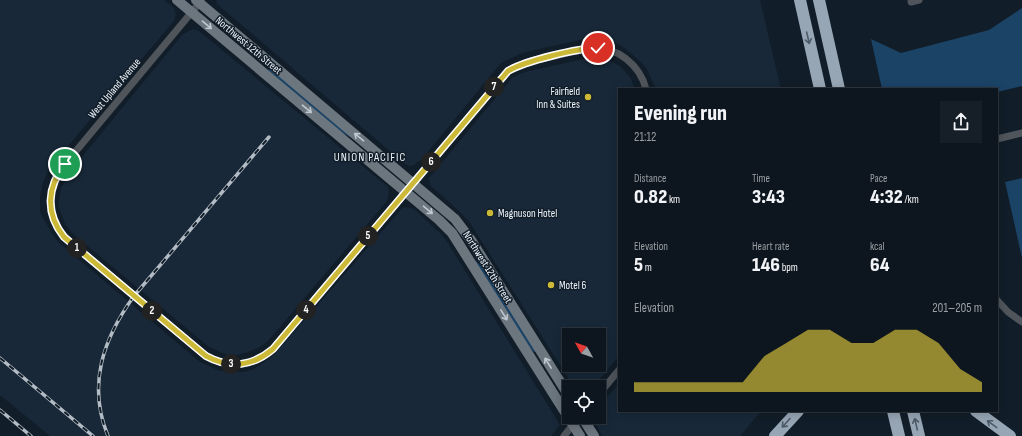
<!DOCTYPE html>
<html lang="en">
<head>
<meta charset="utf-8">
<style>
	body { margin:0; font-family:"Sofia Sans Condensed",sans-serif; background:#161f27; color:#f1f3f6; height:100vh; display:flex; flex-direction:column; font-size:15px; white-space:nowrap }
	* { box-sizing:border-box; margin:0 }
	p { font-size:13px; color:#9a9fa4 }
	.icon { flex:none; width:22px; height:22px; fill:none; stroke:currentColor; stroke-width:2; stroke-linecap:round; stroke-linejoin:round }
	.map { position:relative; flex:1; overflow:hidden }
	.sheet { position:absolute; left:618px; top:88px; width:380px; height:324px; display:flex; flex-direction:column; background:#0d161e; border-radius:0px; box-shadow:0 2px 10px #0003,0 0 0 1px #2d353c }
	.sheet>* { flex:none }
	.needle { width:26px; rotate:310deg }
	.buttons { position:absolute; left:562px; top:328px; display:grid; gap:8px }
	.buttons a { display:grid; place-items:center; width:44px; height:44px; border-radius:0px; background:#0d161e; box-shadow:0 2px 10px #0003,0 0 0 1px #2d353c; font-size:20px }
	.pin { position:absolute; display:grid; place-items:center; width:34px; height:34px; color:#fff; margin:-17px; border:2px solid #fff; border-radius:50%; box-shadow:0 1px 4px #0007 }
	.km { position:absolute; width:20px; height:20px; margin:-10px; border-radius:50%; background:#222; color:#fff; font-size:11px; line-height:20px; text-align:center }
	.round { display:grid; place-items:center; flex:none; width:42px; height:42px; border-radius:0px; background:#161f27 }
	.headline { display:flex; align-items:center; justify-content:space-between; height:68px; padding:0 16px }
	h1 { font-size:22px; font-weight:800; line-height:30px }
	.stats { display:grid; grid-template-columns:repeat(3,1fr); gap:6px; height:68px; padding:4px 16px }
	.stats div { display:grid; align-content:center }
	.stats b { font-size:20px; font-weight:800 }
	.stats small { font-size:11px; font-weight:400 }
	.stats p { font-size:11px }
	.chart { height:112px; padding:8px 16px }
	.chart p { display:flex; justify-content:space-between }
	.chart svg { width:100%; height:72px; margin-top:4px; fill:#cdb938; opacity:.7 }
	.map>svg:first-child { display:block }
	.built { fill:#182838; fill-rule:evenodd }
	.green { fill:#1b4366 }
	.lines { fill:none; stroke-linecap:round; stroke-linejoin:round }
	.minor { stroke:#4f555b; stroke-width:7 }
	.secondary { stroke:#6c767f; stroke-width:10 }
	.motorway { stroke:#97a6b5; stroke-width:12 }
	.rail-casing { stroke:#b3bcc5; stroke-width:3.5 }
	.rail { stroke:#111d28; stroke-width:2; stroke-dasharray:6; stroke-linecap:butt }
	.oneway { stroke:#bfc8d0 }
	.oneway2 { stroke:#4d5b67 }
	.route-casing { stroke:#fff; stroke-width:8 }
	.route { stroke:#cdb938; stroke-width:5 }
	.poi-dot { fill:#cdb938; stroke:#111d28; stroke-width:1.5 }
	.labels { text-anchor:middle; stroke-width:3; stroke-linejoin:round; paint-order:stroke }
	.street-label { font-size:11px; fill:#ecf4fc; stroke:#111d28 }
	.poi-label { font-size:11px; fill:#ecf4fc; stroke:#111d28; text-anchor:start }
	.neighbourhood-label { font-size:12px; letter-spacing:1px; fill:#ecf4fc; stroke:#111d28 }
</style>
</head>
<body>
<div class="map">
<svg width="1022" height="436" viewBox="0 0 1022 436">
	<rect width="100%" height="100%" fill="#111d28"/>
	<g class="built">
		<polygon points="0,0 164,0 174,8 176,14 174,21 51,166 43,182 40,197 40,212 52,234 58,242 200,362 220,371 244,372 254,369 273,356 398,213 402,208 406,207 414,209 441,234 448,243 560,425 551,436 50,436 0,395"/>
		<polygon points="216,0 760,0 781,89 656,89 647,69 641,62 622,46 608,40 595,38 584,39 522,53 501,63 422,159 414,165 410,166 405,164 217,4"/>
		<polygon points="193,29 199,31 388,187 389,191 387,201 268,341 260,347 248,352 237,355 227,355 209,347 79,239 71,232 65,224 58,205 61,188 71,170 183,34"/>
		<path d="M593,57L606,59L620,66L630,77L635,89H619V356L593,387H574L470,223L462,214L430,185L429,178L512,78L522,73L529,71ZM569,335H599V365H569Z"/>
		<polygon points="619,383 619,411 761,411 740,436 602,436 592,417 599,417 599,407"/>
	</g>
	<g class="green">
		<polygon points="1022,8 1022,86 997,92 997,89 882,89 871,39 901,53 989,30"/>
		<polygon points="269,69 285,79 357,141 338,130 268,70"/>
		<polygon points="1022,178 1022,258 1005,182"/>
		<polygon points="476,261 485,270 536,351 534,352 526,344 475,262"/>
	</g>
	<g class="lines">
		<g class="minor">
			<path d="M201,1L61,169C45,193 48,221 69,241L201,352C225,370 251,368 273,349L508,71C522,62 539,59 555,56C567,53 579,50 591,48C617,46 640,65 646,89"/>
			<polyline points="911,2 919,0"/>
			<polyline points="997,139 1022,133"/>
			<polyline points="997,300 1008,312 1022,322"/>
			<polyline points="599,394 619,370"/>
			<polyline points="564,436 579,417"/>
		</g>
		<g class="secondary">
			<polyline points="177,0 439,220 452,233 580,436"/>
			<polyline points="196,0 455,219 471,240 569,396"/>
			<polyline points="582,417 594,436"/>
		</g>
		<g class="motorway">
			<polyline points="800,0 820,89"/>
			<polyline points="819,0 839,89"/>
			<polyline points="893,411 899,436"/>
			<polyline points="913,411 919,436"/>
			<polyline points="976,411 1010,436"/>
			<polyline points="775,436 798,411"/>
		</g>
		<defs>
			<g id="rail">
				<polyline points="0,358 93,436"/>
				<polyline points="0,410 31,436"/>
				<path d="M108,436C87,385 103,339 134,296L269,137"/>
			</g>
		</defs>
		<use href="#rail" class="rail-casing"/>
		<use href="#rail" class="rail"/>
	</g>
	<defs><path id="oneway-shaft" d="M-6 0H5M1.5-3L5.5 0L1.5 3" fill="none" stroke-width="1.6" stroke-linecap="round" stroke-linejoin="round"/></defs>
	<g class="oneway">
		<use href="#oneway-shaft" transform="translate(207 25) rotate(40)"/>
		<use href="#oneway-shaft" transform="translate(307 109) rotate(40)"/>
		<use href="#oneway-shaft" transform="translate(359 137) rotate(-140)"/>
		<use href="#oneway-shaft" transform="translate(428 210) rotate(40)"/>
		<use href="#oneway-shaft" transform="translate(504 315) rotate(58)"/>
		<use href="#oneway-shaft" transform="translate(548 363) rotate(-122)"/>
	</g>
	<g class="oneway2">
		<use href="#oneway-shaft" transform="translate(808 38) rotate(77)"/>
		<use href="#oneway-shaft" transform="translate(786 423) rotate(132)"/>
		<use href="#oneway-shaft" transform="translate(916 424) rotate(-103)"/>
		<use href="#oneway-shaft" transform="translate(992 424) rotate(-144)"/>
	</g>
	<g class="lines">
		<defs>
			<path id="route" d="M65,164C47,187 45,213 64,237L206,356C230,369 253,366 273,349L508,71C525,61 578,48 598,48"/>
		</defs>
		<use href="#route" class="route-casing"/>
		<use href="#route" class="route"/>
	</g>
	<g class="poi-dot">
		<circle cx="588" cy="97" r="4"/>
		<circle cx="490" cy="213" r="4"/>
		<circle cx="551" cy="285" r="4"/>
	</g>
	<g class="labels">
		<g class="street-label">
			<text transform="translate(249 45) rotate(40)" y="4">Northwest 12th Street</text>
			<text transform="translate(114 88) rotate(-50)" y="4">West Upland Avenue</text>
			<text transform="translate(488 267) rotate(58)" y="4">Northwest 12th Street</text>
		</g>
		<g class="poi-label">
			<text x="580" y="95" text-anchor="end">Fairfield<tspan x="580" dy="13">Inn &amp; Suites</tspan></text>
			<text x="498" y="217">Magnuson Hotel</text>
			<text x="559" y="289">Motel 6</text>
		</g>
		<g class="neighbourhood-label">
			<text x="370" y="161">UNION PACIFIC</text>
		</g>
	</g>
</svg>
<div class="buttons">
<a><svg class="needle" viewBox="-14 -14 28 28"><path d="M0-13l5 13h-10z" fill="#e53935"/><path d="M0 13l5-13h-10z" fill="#9a9fa4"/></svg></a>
<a><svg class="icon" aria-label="locate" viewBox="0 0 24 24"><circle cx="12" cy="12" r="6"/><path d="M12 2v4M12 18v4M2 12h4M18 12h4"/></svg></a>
</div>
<div class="pin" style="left:65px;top:164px;background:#1e9e55"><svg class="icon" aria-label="arrive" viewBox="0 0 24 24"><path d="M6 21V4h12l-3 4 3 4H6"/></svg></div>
<div class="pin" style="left:598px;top:48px;background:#d93025"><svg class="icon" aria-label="check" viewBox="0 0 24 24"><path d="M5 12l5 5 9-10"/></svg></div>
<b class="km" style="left:77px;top:248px">1</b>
<b class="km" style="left:152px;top:311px">2</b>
<b class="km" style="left:231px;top:364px">3</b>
<b class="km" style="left:306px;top:310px">4</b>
<b class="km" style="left:368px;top:236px">5</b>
<b class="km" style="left:431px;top:162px">6</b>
<b class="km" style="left:494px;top:87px">7</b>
<section class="sheet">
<div class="headline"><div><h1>Evening run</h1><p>21:12</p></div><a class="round"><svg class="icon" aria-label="share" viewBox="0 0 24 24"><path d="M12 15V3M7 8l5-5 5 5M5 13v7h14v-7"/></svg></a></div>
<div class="stats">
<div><p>Distance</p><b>0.82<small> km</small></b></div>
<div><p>Time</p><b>3:43</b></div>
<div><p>Pace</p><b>4:32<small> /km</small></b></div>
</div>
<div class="stats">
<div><p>Elevation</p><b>5<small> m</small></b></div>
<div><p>Heart rate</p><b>146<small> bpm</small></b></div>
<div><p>kcal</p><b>64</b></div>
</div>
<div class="chart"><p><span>Elevation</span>201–205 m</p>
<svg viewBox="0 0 160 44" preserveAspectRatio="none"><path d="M0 44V38L10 38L20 38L30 38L40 38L50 38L60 22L70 14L80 6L90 6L100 14L110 14L120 6L130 6L140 14L150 30L160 38V44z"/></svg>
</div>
</section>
</div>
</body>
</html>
